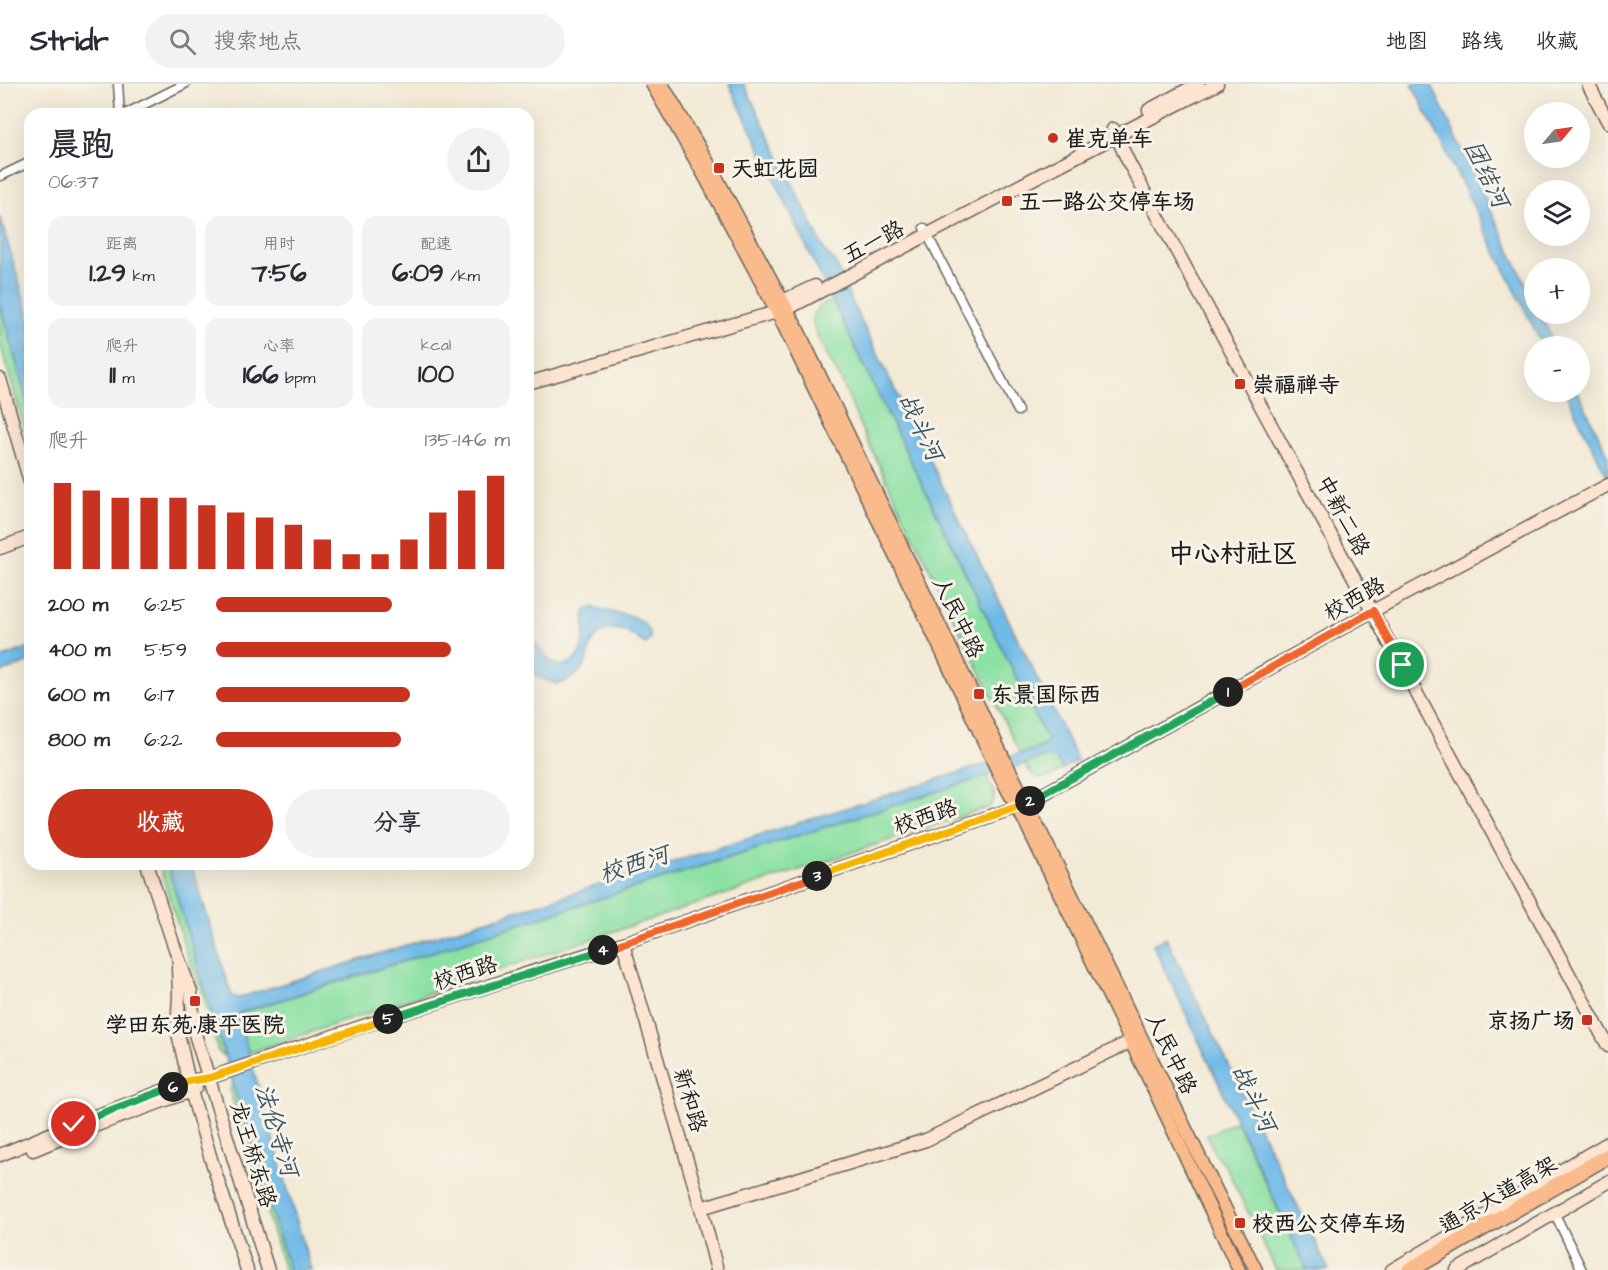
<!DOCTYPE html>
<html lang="zh">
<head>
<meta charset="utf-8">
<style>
	body { margin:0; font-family:"Architects Daughter","LXGW WenKai TC",sans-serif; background:#f2f2f3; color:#2b2b33; height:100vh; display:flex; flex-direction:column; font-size:22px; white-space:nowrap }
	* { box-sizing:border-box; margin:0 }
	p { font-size:20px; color:#7c7c81 }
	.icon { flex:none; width:33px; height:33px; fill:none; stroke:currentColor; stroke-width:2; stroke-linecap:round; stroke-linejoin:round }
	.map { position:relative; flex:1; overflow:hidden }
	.panel { position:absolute; left:24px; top:24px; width:510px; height:762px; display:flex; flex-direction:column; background:#fff; border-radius:18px; box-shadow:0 6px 24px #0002 }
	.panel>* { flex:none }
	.needle { width:39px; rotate:61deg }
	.fabs { position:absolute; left:1524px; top:18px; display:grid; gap:12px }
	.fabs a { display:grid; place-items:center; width:66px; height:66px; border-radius:50%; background:#fff; box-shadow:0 6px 24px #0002; font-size:30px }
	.pin { position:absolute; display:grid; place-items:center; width:51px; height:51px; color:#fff; margin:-26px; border:3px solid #fff; border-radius:50%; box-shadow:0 2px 6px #0007 }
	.km { position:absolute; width:30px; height:30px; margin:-15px; border-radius:50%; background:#222; color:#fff; font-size:16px; line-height:30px; text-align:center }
	.round { display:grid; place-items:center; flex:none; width:63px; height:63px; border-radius:32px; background:#f2f2f3 }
	.summary { display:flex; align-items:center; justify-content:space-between; height:102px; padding:0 24px }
	h1 { font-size:33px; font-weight:700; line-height:45px }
	.stats { display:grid; grid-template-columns:repeat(3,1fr); gap:9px; height:102px; padding:6px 24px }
	.stats div { display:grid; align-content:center; border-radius:15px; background:#f2f2f3; text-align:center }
	.stats b { font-size:26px; font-weight:700 }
	.stats small { font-size:16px; font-weight:400 }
	.stats p { font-size:16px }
	.chart { height:168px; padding:12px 24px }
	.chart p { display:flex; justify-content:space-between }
	.chart svg { width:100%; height:108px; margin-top:6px; stroke:#c8321e; stroke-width:6 }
	.cta { display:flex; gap:12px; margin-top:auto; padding:12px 24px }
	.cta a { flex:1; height:69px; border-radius:36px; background:#c8321e; color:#fff; font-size:24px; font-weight:700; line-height:69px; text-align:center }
	.cta a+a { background:#f2f2f3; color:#2b2b33 }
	ul { padding:0 24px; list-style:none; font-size:20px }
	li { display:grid; grid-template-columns:96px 72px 1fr; align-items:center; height:45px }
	li i { height:15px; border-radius:8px; background:#c8321e }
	header { display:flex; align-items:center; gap:36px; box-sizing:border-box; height:84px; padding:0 30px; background:#fff; border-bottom:2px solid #e1e1e2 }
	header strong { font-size:28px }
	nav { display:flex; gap:33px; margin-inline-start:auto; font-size:21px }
	.search { width:420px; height:54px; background:#f2f2f3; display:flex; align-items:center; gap:15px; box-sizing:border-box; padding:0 21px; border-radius:33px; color:#7c7c81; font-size:22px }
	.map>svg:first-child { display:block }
	.green { fill:#8ce1a4; stroke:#547e60; stroke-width:1.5 }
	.water { fill:#6fbae8; stroke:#466b82; stroke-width:1.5 }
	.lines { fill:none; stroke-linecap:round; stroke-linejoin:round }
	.street-casing { stroke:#67645d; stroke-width:11 }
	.secondary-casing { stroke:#67645d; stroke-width:15 }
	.primary-casing { stroke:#67645d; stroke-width:15 }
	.highway-casing { stroke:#67645d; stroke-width:18 }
	.street { stroke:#fff; stroke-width:8 }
	.secondary { stroke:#fde4d1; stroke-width:12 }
	.primary { stroke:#fabb8c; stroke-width:12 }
	.highway { stroke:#fabb8c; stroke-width:15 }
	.split-1-casing { stroke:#fff; stroke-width:12 }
	.split-2-casing { stroke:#fff; stroke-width:12 }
	.split-3-casing { stroke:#fff; stroke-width:12 }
	.split-4-casing { stroke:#fff; stroke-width:12 }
	.split-5-casing { stroke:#fff; stroke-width:12 }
	.split-6-casing { stroke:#fff; stroke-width:12 }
	.split-7-casing { stroke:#fff; stroke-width:12 }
	.split-1 { stroke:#f0652b; stroke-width:8 }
	.split-2 { stroke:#22a559; stroke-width:8 }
	.split-3 { stroke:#f5b400; stroke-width:8 }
	.split-4 { stroke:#f0652b; stroke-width:8 }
	.split-5 { stroke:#22a559; stroke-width:8 }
	.split-6 { stroke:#f5b400; stroke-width:8 }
	.split-7 { stroke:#22a559; stroke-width:8 }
	.poi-dot { fill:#c8321e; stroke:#f7f3e8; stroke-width:2 }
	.labels { text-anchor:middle; stroke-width:6; stroke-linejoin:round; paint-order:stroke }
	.poi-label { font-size:22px; font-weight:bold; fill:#1c1c1c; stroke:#f7f3e8; text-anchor:start }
	.street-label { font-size:22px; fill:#1c1c1c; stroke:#f7f3e8 }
	.water-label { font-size:24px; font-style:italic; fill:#395363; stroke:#f7f3e8 }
	.quarter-label { font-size:26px; font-weight:bold; fill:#1c1c1c; stroke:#f7f3e8 }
</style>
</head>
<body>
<header>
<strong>Stridr</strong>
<div class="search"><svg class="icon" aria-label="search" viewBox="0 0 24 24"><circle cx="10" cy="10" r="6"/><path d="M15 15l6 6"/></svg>搜索地点</div>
<nav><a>地图</a><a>路线</a><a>收藏</a></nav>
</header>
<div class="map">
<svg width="1608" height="1186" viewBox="0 0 1608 1186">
	<rect width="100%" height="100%" fill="#f7f3e8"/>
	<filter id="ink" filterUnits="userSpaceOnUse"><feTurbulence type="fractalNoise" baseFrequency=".0167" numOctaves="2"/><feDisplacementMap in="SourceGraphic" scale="12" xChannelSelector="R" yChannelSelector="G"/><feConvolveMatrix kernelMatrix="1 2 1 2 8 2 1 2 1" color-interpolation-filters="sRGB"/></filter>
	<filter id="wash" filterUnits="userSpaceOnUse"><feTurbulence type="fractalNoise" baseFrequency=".008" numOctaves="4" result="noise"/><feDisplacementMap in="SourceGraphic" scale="24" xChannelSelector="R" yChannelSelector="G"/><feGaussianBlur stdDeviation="1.35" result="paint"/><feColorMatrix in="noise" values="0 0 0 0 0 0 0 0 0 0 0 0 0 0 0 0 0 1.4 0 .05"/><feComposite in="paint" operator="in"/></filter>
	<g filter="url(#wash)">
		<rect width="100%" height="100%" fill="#f3ead5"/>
		<g class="green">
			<path d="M832,216L1062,685L1050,693L1038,694L1028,686L862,346C855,330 849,314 842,298C835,283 812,250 813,235C814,225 824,220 832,216Z"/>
			<polygon points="0,221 30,327 30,364 0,259"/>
			<path d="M986,692C992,703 1000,713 989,723L248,969L238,932L240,929Z"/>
			<polygon points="159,780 167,780 225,973 218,967 201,904 188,873"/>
			<polygon points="233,1000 289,1186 284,1186 230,1007"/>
			<polygon points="1236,1037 1307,1186 1276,1186 1225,1081 1215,1070 1207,1051"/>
		</g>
		<g class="water">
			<polygon points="729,0 744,0 826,169 835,178 848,210 1078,677 1062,685 1056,675 1049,672 240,929 238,932 311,1186 289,1186 167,780 191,780 232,912 238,914 1044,662 1047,656 832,216"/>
			<polygon points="1412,0 1431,0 1534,217 1534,230 1540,230 1556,262 1543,262"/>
			<polygon points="0,133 30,235 30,327 0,221"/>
			<polygon points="1565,308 1578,308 1608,371 1608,394"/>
			<path d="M592,523C599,524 604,526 611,528C617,530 624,530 630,532C641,535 658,549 646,560C637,556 632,548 622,546C608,543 594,549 590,564C588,570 588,576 584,582C581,587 576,591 571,594C567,597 563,599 558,600C548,600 540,591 528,590V551C536,559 542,569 550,576C554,581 561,582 567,580C589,572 583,544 585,526Z"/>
			<polygon points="30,563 30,578 0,589 0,574"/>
			<polygon points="1166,853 1329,1186 1307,1186 1153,860"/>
		</g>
	</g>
	<g filter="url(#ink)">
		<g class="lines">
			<defs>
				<g id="street">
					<polyline points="118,0 120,30"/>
					<polyline points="125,30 185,0"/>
					<polyline points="1,92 30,78"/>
					<polyline points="924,144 1018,327"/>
					<polyline points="1555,1130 1582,1186"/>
				</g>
				<g id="secondary">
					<polyline points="1588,0 1608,38"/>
					<polyline points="1149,26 1198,0"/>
					<polyline points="1113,45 1130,81 1608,962"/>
					<polyline points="774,221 815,202"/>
					<polyline points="0,295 30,398"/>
					<polyline points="528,299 787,225 1042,90 1217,0"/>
					<polyline points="0,464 30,453"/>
					<polyline points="147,780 174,862 191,908 195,950 268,1186"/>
					<polyline points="623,859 701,1124 717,1186"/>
					<polyline points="178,883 179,912 177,945 191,1007 211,1075 247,1186"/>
					<polyline points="33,1066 72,1050 191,1007 196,1004"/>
					<polyline points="0,1071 74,1040 189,997 209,994 357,944 623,859 1017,723 1045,709 1373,527 1608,401"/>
					<polyline points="701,1124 926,1056 1138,954"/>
					<polyline points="1392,1186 1608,1059"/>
					<polyline points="1457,1186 1608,1098"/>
				</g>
				<g id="primary">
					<polyline points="652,0 704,91 777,228 941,566 1000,692 1027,742 1155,1008 1239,1186"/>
					<path d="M662,0L713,87L797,244L1002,671C1089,841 1169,1015 1256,1186"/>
				</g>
				<polyline id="highway" points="1410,1186 1608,1072"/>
			</defs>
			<use href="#street" class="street-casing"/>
			<use href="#secondary" class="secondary-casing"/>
			<use href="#primary" class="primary-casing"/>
			<use href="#highway" class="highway-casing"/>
			<use href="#street" class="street"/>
			<use href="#secondary" class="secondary"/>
			<use href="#primary" class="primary"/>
			<use href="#highway" class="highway"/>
		</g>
	</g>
	<g class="lines" filter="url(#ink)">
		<defs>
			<polyline id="split-1" points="1228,608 1373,527 1402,581"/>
			<polyline id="split-2" points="1030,717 1228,608"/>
			<polyline id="split-3" points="817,792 1017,723 1030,717"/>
			<polyline id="split-4" points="603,866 817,792"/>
			<polyline id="split-5" points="388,935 603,866"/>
			<polyline id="split-6" points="173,1003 189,997 209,994 388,935"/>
			<polyline id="split-7" points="74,1040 173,1003"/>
		</defs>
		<use href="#split-1" class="split-1-casing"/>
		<use href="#split-2" class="split-2-casing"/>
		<use href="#split-3" class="split-3-casing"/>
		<use href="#split-4" class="split-4-casing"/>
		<use href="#split-5" class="split-5-casing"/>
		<use href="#split-6" class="split-6-casing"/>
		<use href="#split-7" class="split-7-casing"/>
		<use href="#split-1" class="split-1"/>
		<use href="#split-2" class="split-2"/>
		<use href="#split-3" class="split-3"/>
		<use href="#split-4" class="split-4"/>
		<use href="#split-5" class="split-5"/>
		<use href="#split-6" class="split-6"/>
		<use href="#split-7" class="split-7"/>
	</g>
	<g class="poi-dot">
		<circle cx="1053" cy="54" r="6"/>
		<rect x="713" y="78" width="12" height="12" rx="3"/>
		<rect x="1001" y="111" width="12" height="12" rx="3"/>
		<rect x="1234" y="294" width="12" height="12" rx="3"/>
		<rect x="973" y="604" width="12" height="12" rx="3"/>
		<rect x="189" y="911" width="12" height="12" rx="3"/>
		<rect x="1581" y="930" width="12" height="12" rx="3"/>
		<rect x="1234" y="1133" width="12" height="12" rx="3"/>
	</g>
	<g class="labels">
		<g class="poi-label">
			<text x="1065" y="62">崔克单车</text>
			<text x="731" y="92">天虹花园</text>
			<text x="1019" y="125">五一路公交停车场</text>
			<text x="1252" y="308">崇福禅寺</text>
			<text x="991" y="618">东景国际西</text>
			<text x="1575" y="944" text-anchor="end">京扬广场</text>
			<text x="195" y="948" text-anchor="middle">学田东苑·康平医院</text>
			<text x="1252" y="1147">校西公交停车场</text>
		</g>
		<g class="street-label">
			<text transform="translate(873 157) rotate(-28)" y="8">五一路</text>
			<text transform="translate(1344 431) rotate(62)" y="8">中新二路</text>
			<text transform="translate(1354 514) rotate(-29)" y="8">校西路</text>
			<text transform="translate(959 533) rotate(64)" y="8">人民中路</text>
			<text transform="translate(925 732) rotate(-19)" y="8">校西路</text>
			<text transform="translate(465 888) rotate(-18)" y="8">校西路</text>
			<text transform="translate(1172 969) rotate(64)" y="8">人民中路</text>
			<text transform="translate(691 1016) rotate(73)" y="8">新和路</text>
			<text transform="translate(254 1070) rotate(73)" y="8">龙王桥东路</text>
			<text transform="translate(1498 1110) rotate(-30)" y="8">通京大道高架</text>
		</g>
		<g class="water-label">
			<text transform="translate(1487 90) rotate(64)" y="8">团结河</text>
			<text transform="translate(921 343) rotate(64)" y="8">战斗河</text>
			<text transform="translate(634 780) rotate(-18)" y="8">校西河</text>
			<text transform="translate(1254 1014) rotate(64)" y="8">战斗河</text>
			<text transform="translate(277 1046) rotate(73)" y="8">法伦寺河</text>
		</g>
		<g class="quarter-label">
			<text x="1233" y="478">中心村社区</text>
		</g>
	</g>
</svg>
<div class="fabs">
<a><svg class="needle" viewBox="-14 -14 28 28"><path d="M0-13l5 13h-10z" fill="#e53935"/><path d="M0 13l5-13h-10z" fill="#7c7c81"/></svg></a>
<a><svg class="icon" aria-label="layers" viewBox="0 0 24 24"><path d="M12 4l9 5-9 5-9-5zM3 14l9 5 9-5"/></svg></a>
<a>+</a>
<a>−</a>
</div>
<div class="pin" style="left:1402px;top:581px;background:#1e9e55"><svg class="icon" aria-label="arrive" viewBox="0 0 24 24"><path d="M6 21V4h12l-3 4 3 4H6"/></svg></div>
<div class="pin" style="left:74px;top:1040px;background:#d93025"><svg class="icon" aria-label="check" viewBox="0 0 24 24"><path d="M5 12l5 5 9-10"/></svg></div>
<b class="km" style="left:1228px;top:608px">1</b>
<b class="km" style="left:1030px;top:717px">2</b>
<b class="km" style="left:817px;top:792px">3</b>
<b class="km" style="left:603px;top:866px">4</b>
<b class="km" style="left:388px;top:935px">5</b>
<b class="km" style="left:173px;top:1003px">6</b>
<section class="panel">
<div class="summary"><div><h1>晨跑</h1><p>06:37</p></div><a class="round"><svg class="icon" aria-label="share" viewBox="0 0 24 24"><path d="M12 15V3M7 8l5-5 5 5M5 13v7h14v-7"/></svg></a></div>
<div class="stats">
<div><p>距离</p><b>1.29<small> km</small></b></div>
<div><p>用时</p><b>7:56</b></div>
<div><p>配速</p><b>6:09<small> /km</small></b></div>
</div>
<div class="stats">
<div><p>爬升</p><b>11<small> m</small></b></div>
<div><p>心率</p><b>166<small> bpm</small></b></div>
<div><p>kcal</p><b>100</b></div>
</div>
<div class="chart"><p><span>爬升</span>135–146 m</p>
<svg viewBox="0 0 160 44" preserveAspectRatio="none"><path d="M5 44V9M15 44V12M25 44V15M35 44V15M45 44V15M55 44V18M65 44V21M75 44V23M85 44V26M95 44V32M105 44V38M115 44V38M125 44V32M135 44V21M145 44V12M155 44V6"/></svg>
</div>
<ul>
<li><b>200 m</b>6:25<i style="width:60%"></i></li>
<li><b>400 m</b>5:59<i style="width:80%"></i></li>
<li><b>600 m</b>6:17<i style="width:66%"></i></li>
<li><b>800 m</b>6:22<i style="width:63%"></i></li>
</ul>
<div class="cta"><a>收藏</a><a>分享</a></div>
</section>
</div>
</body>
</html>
